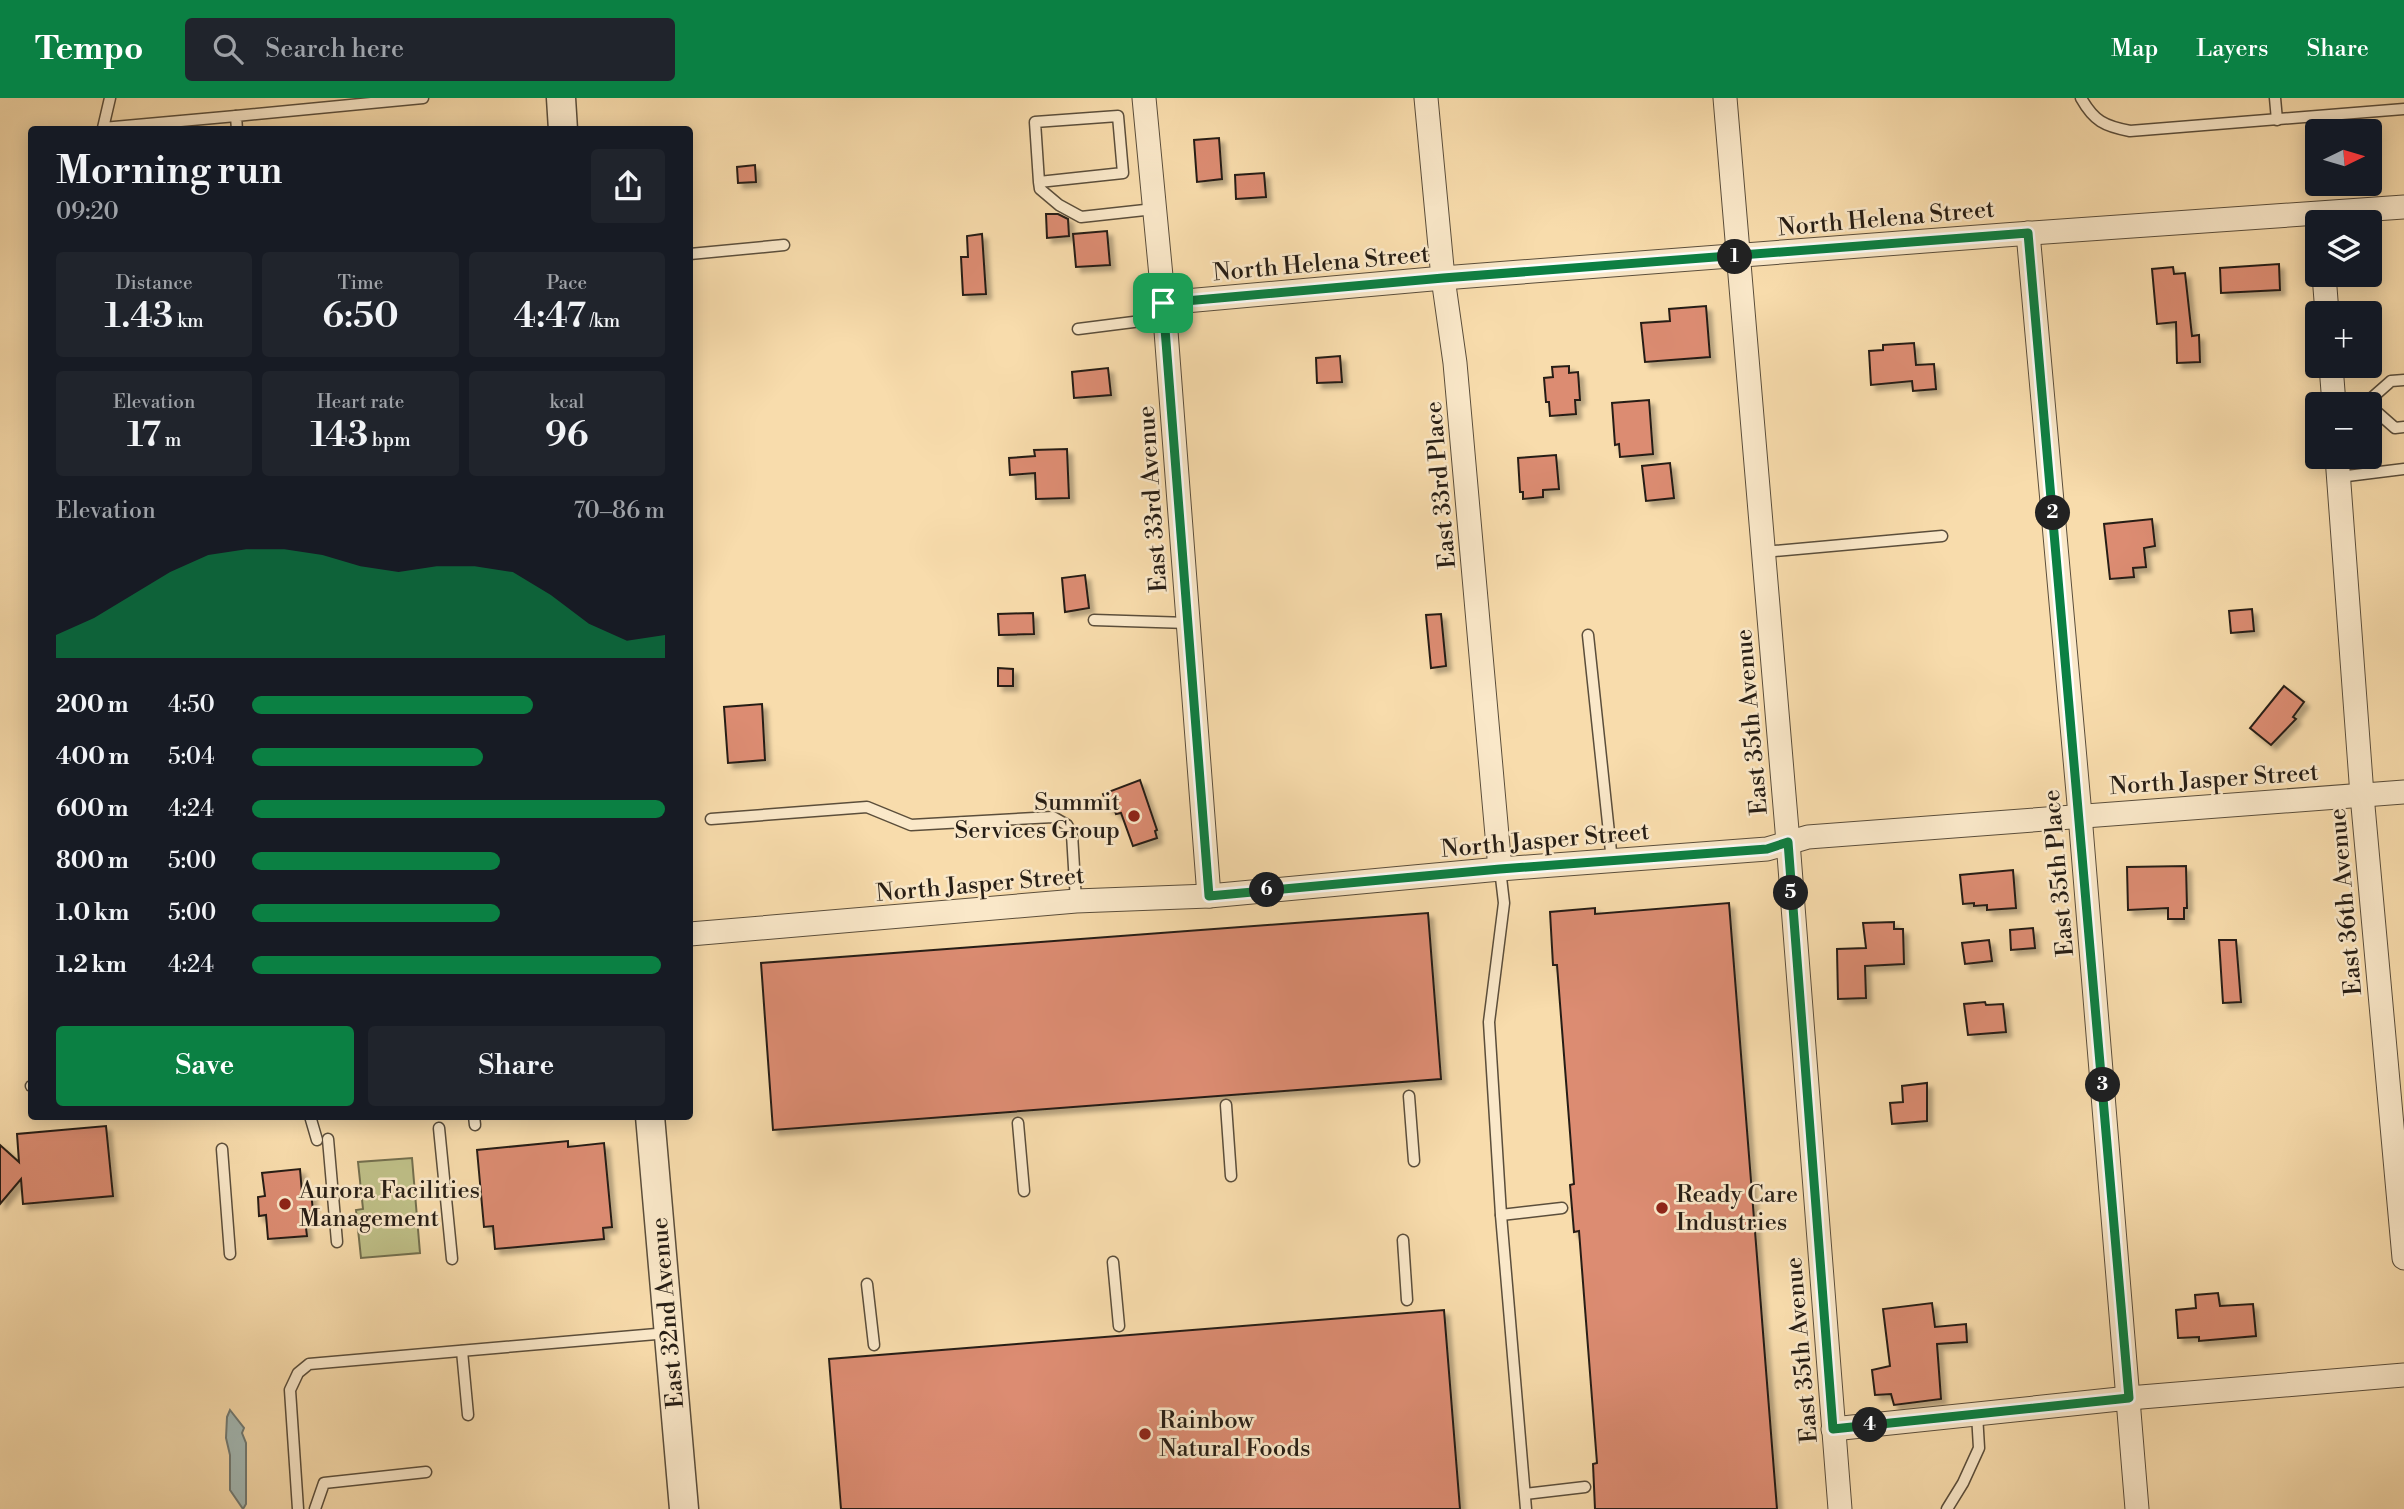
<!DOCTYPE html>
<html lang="en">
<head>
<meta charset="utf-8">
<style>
	body { margin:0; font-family:"Libre Bodoni",serif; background:#20242c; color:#f1f3f6; height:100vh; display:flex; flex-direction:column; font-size:26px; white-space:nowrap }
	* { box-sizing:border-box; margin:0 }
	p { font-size:23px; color:#9ea1a6 }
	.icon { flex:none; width:38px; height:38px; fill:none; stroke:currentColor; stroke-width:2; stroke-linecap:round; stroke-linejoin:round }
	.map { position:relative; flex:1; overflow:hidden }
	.details { position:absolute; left:28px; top:28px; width:665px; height:994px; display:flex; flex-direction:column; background:#171b24; border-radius:7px; box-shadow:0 4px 18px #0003 }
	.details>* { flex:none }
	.needle { width:46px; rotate:85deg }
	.controls { position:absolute; left:2305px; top:21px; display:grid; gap:14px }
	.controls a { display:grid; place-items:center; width:77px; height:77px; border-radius:7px; background:#171b24; box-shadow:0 4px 18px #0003; font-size:35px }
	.pin { position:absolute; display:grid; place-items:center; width:60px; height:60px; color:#fff; margin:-30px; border-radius:14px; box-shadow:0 4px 10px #0006 }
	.km { position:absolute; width:35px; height:35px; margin:-18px; border-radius:50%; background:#222; color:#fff; font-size:19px; line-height:35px; text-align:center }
	.round { display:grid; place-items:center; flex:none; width:74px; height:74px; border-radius:7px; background:#20242c }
	.headline { display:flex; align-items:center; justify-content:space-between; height:119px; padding:0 28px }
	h1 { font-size:38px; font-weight:600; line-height:52px }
	.figures { display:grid; grid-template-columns:repeat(3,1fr); gap:10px; height:119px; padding:7px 28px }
	.figures div { display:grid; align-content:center; border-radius:7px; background:#20242c; text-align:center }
	.figures b { font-size:35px; font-weight:600 }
	.figures small { font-size:19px; font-weight:400 }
	.figures p { font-size:19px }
	.chart { height:196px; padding:14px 28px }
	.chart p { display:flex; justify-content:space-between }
	.chart svg { width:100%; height:126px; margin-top:7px; fill:#0b8043; opacity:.7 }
	.cta { display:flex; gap:14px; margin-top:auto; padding:14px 28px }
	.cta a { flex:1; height:80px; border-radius:7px; background:#0b8043; color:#fff; font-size:28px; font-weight:600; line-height:80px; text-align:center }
	.cta a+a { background:#20242c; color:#f1f3f6 }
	ul { padding:0 28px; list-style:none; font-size:23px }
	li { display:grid; grid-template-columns:112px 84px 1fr; align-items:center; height:52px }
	li i { height:18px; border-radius:9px; background:#0b8043 }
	header { display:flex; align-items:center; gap:42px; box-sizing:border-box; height:98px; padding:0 35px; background:#0b8043; color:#fff }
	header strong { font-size:33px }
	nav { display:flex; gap:38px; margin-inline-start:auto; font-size:24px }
	.search { width:490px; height:63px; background:#20242c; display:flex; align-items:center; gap:18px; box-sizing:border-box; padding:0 24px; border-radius:7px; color:#9ea1a6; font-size:26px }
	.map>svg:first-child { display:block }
	.green { fill:#bfc088; stroke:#736f4e; stroke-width:2 }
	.water { fill:#a3b9b5; stroke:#717b75; stroke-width:2 }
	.building { fill:#dc8c72; stroke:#271e15; stroke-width:2; filter:url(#shadow) }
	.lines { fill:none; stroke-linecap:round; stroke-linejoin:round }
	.service-casing { stroke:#5b4e3b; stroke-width:13 }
	.minor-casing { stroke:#5b4e3b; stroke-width:25 }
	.tertiary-casing { stroke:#5b4e3b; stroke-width:31 }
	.service { stroke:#fae8c9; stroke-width:10 }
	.minor { stroke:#fae8c9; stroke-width:23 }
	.tertiary { stroke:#fae8c9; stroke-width:28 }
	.route-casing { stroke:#fff; stroke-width:14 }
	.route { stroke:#0b8043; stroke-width:9 }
	.poi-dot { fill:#8f2418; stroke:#fae8c9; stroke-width:2.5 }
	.labels { text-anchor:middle; stroke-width:5; stroke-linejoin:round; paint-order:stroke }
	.street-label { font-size:24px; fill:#271e15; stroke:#fae8c9 }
	.poi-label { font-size:24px; fill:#271e15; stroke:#fae8c9; text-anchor:start }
</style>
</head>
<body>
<header>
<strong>Tempo</strong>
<div class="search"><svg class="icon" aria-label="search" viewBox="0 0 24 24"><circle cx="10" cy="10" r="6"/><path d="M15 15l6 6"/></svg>Search here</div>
<nav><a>Map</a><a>Layers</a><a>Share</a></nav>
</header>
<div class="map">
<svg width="2404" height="1411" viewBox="0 0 2404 1411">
	<defs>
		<filter id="shadow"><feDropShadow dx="5" dy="5" stdDeviation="2" flood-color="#0004"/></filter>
	</defs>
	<rect width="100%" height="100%" fill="#f8dcac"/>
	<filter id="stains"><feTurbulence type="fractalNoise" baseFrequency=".00286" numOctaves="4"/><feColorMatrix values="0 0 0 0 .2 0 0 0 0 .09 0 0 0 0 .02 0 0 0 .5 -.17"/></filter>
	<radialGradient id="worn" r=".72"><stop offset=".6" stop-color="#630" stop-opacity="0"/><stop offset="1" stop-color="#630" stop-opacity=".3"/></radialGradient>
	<polygon class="green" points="412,1060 420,1155 361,1160 356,1112 363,1111 358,1064"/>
	<polygon class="water" points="230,1312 244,1330 242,1335 246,1345 246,1406 243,1411 230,1392 230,1357 226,1340 227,1319"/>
	<g class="building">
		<polygon points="1219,40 1222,81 1197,84 1194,42"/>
		<polygon points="755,67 756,84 738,85 737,69"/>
		<polygon points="1264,75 1266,99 1236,101 1235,77"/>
		<polygon points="1046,116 1058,116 1068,121 1069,138 1047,140"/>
		<polygon points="1107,133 1110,167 1076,169 1073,136"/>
		<polygon points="982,136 986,196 963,197 961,159 968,159 967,138"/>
		<polygon points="2279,166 2280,192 2221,195 2220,170"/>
		<polygon points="2173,169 2174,176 2185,175 2192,238 2199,237 2200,264 2177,265 2176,224 2157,226 2152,171"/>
		<polygon points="1706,208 1710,259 1645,264 1641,225 1670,223 1669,211"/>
		<polygon points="1914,245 1916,267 1934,266 1936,291 1913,293 1912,283 1871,287 1869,253 1883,252 1883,247"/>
		<polygon points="1340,258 1342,284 1317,285 1316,260"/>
		<polygon points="1569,268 1569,275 1578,274 1580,302 1575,302 1576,316 1550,318 1549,304 1546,304 1544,280 1553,279 1552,269"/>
		<polygon points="1108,270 1111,297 1074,300 1072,274"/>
		<polygon points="1649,302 1653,356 1620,359 1619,346 1615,347 1612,305"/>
		<polygon points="1067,351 1069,400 1036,401 1035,375 1010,377 1009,360 1035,358 1034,352"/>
		<polygon points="1556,357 1559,391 1543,392 1543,399 1523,401 1523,394 1520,394 1518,360"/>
		<polygon points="1670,365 1674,400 1646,403 1642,368"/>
		<polygon points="2152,421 2155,448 2144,450 2146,469 2133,470 2134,479 2110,481 2104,426"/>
		<polygon points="1085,477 1089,510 1065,514 1062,480"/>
		<polygon points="2252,511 2254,533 2231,535 2229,513"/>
		<polygon points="1033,515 1034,536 999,537 998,516"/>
		<polygon points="1441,516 1446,568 1431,570 1426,517"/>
		<polygon points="998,570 1013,571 1013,588 998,588"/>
		<polygon points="2284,588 2304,604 2293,619 2296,621 2271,647 2250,630"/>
		<polygon points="762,606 765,662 728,665 724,609"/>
		<polygon points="1140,682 1157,732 1155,733 1157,740 1133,748 1121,715 1116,716 1113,708 1108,710 1103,696"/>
		<polygon points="2186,768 2187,810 2184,810 2184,821 2168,821 2168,810 2128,812 2127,769"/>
		<polygon points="2013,772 2016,810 1987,812 1987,807 1974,808 1974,805 1963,806 1960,777"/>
		<polygon points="1729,805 1777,1411 1595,1411 1593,1366 1597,1365 1579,1133 1574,1134 1570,1087 1574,1086 1557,867 1553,867 1550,814 1595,810 1595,816"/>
		<polygon points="1428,815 1441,981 773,1032 761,865"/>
		<polygon points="1894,824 1894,831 1903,831 1904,866 1865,868 1866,900 1838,901 1837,851 1866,850 1863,825"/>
		<polygon points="2033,830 2035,850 2011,852 2010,832"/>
		<polygon points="1989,842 1992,863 1965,866 1962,845"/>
		<polygon points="2219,842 2236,842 2241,904 2223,905"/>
		<polygon points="1985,904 1986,907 2003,906 2006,934 1968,937 1964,906"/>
		<polygon points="1927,985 1927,1023 1892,1026 1890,1005 1903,1004 1902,988"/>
		<polygon points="106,1028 113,1098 23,1106 21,1081 0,1106 0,1047 19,1064 17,1036"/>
		<polygon points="568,1043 568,1049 604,1045 612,1129 603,1130 604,1141 495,1151 493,1128 484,1129 477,1052"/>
		<polygon points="300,1071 302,1095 311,1094 313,1113 304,1114 307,1138 268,1141 266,1117 259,1118 258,1099 265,1098 262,1075"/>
		<polygon points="2218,1195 2220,1208 2253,1206 2256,1238 2199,1243 2199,1239 2178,1240 2176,1212 2196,1210 2195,1197"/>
		<polygon points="1932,1205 1935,1229 1966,1226 1967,1244 1937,1246 1941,1301 1894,1307 1891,1296 1875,1297 1872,1272 1890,1268 1883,1211"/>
		<polygon points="1444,1212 1460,1411 841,1411 829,1261"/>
	</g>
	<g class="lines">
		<defs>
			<g id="service">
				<polyline points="110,0 103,30 236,18"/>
				<path d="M2081,0C2094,23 2104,28 2130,33L2404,11"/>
				<polyline points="2275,0 2277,22"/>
				<polyline points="237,32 236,18 423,0"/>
				<polyline points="1039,84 1123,75 1118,18 1035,24 1039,84 1040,91 1059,107 1081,119 1154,111"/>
				<polyline points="690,156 784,147"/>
				<polyline points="1078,231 1165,220"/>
				<polyline points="2357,306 2366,305 2391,283 2404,282"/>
				<polyline points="2370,308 2395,330 2404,329"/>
				<polyline points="2339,379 2404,371"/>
				<polyline points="1763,454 1942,438"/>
				<polyline points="1094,522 1188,525"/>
				<polyline points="1588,537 1612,763"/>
				<polyline points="711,721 867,709 911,727 1053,719 1067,727 1072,736 1076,803"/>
				<polyline points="1500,771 1504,805 1489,924 1501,1117 1526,1411"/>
				<polyline points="31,988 32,988"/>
				<polyline points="1409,998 1414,1063"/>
				<polyline points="1226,1007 1231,1078"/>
				<polyline points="310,1018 317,1042"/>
				<polyline points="474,1018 475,1027"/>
				<polyline points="1018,1025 1024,1093"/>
				<polyline points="439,1030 452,1161"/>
				<polyline points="328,1041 337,1144"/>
				<polyline points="222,1051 230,1156"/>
				<polyline points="1501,1117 1562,1110"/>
				<polyline points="1403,1142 1407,1202"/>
				<polyline points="1113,1164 1119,1228"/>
				<polyline points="867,1186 874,1247"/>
				<polyline points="462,1253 468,1317"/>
				<polyline points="1525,1396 1585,1389"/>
				<polyline points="298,1411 290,1292 298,1275 309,1266 668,1235"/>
				<polyline points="315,1411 324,1385 426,1374"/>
				<polyline points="1947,1411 1963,1385 1979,1350 1977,1316"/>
			</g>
			<g id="minor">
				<polyline points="1144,0 1165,220 1209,798"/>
				<polyline points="1426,0 1443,180 1455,265 1500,771"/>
				<polyline points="1725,0 1788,744 1840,1411"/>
				<polyline points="2028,135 2080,717 2137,1411"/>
				<polyline points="2324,177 2327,215"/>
				<polyline points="1163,205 1443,180 2004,137 2404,109"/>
				<polyline points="2331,268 2334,306"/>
				<polyline points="2337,359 2362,697 2404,1160"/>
				<polyline points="690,836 1076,803 1209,798 1500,771 1767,751 1808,739 2404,694"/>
				<polyline points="1833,1331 2129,1300 2404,1277"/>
			</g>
			<g id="tertiary">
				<polyline points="561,0 563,32"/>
				<polyline points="650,1018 684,1411"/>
			</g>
		</defs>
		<use href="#service" class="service-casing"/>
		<use href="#minor" class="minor-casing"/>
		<use href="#tertiary" class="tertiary-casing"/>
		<use href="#service" class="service"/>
		<use href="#minor" class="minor"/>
		<use href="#tertiary" class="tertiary"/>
	</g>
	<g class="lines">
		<defs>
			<polygon id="route" points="2028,135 2129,1300 1833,1331 1788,744 1767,751 1500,771 1209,798 1163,205 1443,180"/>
		</defs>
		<use href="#route" class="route-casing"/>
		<use href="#route" class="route"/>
	</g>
	<g class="poi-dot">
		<circle cx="1134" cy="718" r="7"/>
		<circle cx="285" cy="1106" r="7"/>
		<circle cx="1662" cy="1110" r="7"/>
		<circle cx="1145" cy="1336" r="7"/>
	</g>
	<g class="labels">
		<g class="street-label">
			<text transform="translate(1886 120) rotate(-5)" y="8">North Helena Street</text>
			<text transform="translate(1321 165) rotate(-5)" y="8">North Helena Street</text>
			<text transform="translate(1440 387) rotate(-95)" y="8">East 33rd Place</text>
			<text transform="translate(1152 401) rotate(-94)" y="8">East 33rd Avenue</text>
			<text transform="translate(1751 624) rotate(-95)" y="8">East 35th Avenue</text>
			<text transform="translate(2214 681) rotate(-4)" y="8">North Jasper Street</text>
			<text transform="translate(1545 742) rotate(-5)" y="8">North Jasper Street</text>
			<text transform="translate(2058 775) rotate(-95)" y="8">East 35th Place</text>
			<text transform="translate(980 786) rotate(-5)" y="8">North Jasper Street</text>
			<text transform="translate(2345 804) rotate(-95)" y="8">East 36th Avenue</text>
			<text transform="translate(667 1215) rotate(-95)" y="8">East 32nd Avenue</text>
			<text transform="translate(1801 1252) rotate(-95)" y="8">East 35th Avenue</text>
		</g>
		<g class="poi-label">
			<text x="1120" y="712" text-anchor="end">Summit<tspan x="1120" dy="28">Services Group</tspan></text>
			<text x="299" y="1100">Aurora Facilities<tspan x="299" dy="28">Management</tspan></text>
			<text x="1676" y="1104">Ready Care<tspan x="1676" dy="28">Industries</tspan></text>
			<text x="1159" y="1330">Rainbow<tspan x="1159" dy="28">Natural Foods</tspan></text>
		</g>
	</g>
	<rect width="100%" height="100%" filter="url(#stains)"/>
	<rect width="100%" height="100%" fill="url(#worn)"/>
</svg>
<div class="controls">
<a><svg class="needle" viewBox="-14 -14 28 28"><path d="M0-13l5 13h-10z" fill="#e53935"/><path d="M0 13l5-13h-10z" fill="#9ea1a6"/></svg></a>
<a><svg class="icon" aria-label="layers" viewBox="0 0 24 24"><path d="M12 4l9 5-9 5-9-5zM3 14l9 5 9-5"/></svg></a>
<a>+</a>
<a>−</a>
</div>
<div class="pin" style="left:1163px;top:205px;background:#1e9e55"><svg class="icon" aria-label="arrive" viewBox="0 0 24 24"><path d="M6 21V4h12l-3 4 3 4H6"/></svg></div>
<b class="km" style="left:1735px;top:159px">1</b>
<b class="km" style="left:2053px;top:415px">2</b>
<b class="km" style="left:2103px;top:987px">3</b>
<b class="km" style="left:1870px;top:1327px">4</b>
<b class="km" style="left:1791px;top:795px">5</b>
<b class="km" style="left:1267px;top:792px">6</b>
<section class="details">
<div class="headline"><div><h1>Morning run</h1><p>09:20</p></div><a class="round"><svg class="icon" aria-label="share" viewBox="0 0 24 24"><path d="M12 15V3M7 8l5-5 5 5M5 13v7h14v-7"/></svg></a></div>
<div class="figures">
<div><p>Distance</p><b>1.43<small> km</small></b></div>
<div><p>Time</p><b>6:50</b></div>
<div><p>Pace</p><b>4:47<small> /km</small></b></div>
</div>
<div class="figures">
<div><p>Elevation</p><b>17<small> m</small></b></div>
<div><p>Heart rate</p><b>143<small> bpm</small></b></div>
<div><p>kcal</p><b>96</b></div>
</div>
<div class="chart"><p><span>Elevation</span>70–86 m</p>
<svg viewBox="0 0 160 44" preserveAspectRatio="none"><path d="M0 44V36L10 30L20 22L30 14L40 8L50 6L60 6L70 8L80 12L90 14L100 12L110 12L120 14L130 22L140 32L150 38L160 36V44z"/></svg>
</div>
<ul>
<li><b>200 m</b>4:50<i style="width:68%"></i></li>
<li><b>400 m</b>5:04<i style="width:56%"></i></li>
<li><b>600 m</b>4:24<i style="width:100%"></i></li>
<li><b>800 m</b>5:00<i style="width:60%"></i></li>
<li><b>1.0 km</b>5:00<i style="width:60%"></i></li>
<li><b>1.2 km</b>4:24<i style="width:99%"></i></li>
</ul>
<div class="cta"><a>Save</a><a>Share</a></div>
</section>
</div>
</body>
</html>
